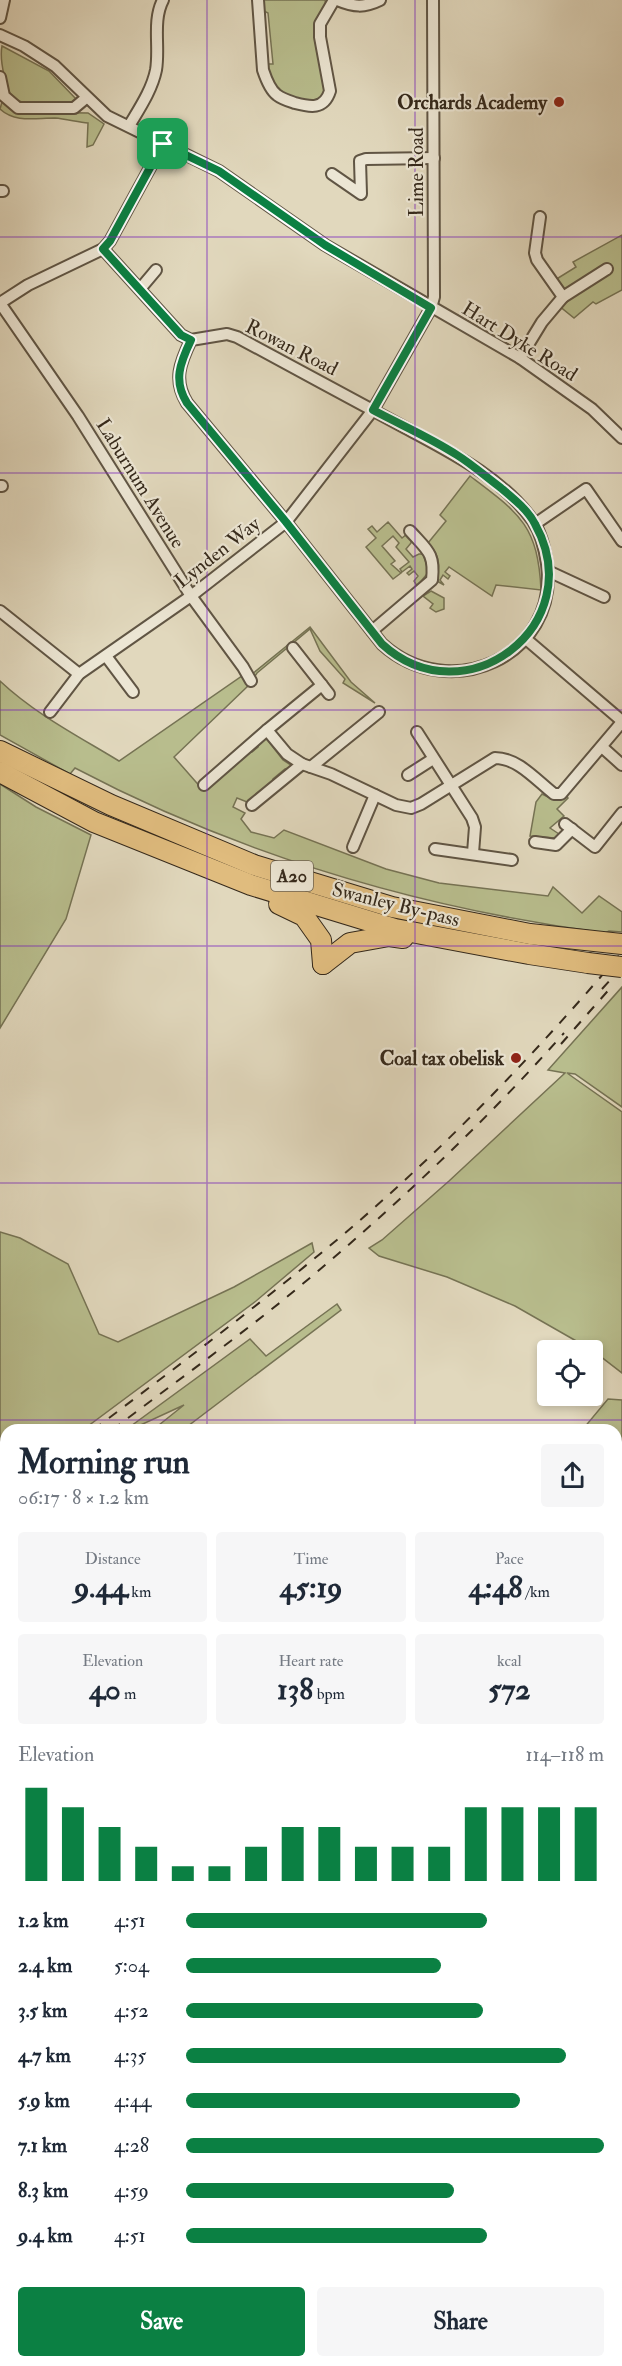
<!DOCTYPE html>
<html lang="en">
<head>
<meta charset="utf-8">
<style>
	body { margin:0; font-family:"IM FELL Double Pica",serif; background:#f6f6f7; color:#1f2937; height:100vh; display:flex; flex-direction:column; font-size:22px; white-space:nowrap }
	* { box-sizing:border-box; margin:0 }
	p { font-size:20px; color:#747a83 }
	.icon { flex:none; width:33px; height:33px; fill:none; stroke:currentColor; stroke-width:2; stroke-linecap:round; stroke-linejoin:round }
	.map { position:relative; flex:1; overflow:hidden }
	.panel { position:absolute; left:0px; top:1424px; width:622px; height:944px; display:flex; flex-direction:column; background:#fff; border-radius:18px 18px 0 0; box-shadow:0 3px 9px #0003 }
	.panel>* { flex:none }
	.tools { position:absolute; left:537px; top:1340px; display:grid; gap:12px }
	.tools a { display:grid; place-items:center; width:66px; height:66px; border-radius:6px; background:#fff; box-shadow:0 3px 9px #0003; font-size:30px }
	.pin { position:absolute; display:grid; place-items:center; width:51px; height:51px; color:#fff; margin:-26px; border-radius:12px; box-shadow:0 3px 9px #0006 }
	.round { display:grid; place-items:center; flex:none; width:63px; height:63px; border-radius:6px; background:#f6f6f7 }
	.head { display:flex; align-items:center; justify-content:space-between; height:102px; padding:0 18px }
	h1 { font-size:33px; font-weight:700; line-height:45px }
	.stats { display:grid; grid-template-columns:repeat(3,1fr); gap:9px; height:102px; padding:6px 18px }
	.stats div { display:grid; align-content:center; border-radius:6px; background:#f6f6f7; text-align:center }
	.stats b { font-size:30px; font-weight:700 }
	.stats small { font-size:16px; font-weight:400 }
	.stats p { font-size:16px }
	.chart { height:168px; padding:12px 18px }
	.chart p { display:flex; justify-content:space-between }
	.chart svg { width:100%; height:108px; margin-top:6px; stroke:#0b8043; stroke-width:6 }
	.button { display:flex; gap:12px; margin-top:auto; padding:12px 18px }
	.button a { flex:1; height:69px; border-radius:6px; background:#0b8043; color:#fff; font-size:24px; font-weight:700; line-height:69px; text-align:center }
	.button a+a { background:#f6f6f7; color:#1f2937 }
	ul { padding:0 18px; list-style:none; font-size:20px }
	li { display:grid; grid-template-columns:96px 72px 1fr; align-items:center; height:45px }
	li i { height:15px; border-radius:8px; background:#0b8043 }
	.map>svg:first-child { display:block }
	.green { fill:#b8bd8d; stroke:#767354; stroke-width:1.5 }
	.lines { fill:none; stroke-linecap:round; stroke-linejoin:round }
	.street-casing { stroke:#605544; stroke-width:14 }
	.highway-casing { stroke:#35291b; stroke-width:22 }
	.street { stroke:#ece6d4; stroke-width:10 }
	.highway { stroke:#e0bc7e; stroke-width:20 }
	.rail { stroke:#35291b; stroke-width:2; stroke-dasharray:10 10; stroke-linecap:butt }
	.highway-bridge-casing { stroke:#35291b; stroke-width:22; stroke-linecap:butt }
	.highway-bridge { stroke:#e0bc7e; stroke-width:20 }
	.route-casing { stroke:#fff; stroke-width:12 }
	.route { stroke:#0b8043; stroke-width:8 }
	.grid { fill:none; stroke:#7b2cbf; stroke-width:1.5; stroke-opacity:0.55 }
	.poi-dot { fill:#8f2418; stroke:#ece6d4; stroke-width:2 }
	.labels { text-anchor:middle; stroke-width:4.5; stroke-linejoin:round; paint-order:stroke }
	.shield { fill:#ece6d4; stroke:#6c6252; stroke-width:1.5 }
	.shield-label { font-size:18px; font-weight:bold; fill:#35291b }
	.poi-label { font-size:20px; font-weight:bold; fill:#35291b; stroke:#ece6d4; text-anchor:end }
	.street-label { font-size:20px; fill:#35291b; stroke:#ece6d4 }
</style>
</head>
<body>
<div class="map">
<svg width="622" height="2366" viewBox="0 0 622 2366">
	<rect width="100%" height="100%" fill="#e1d8bd"/>
	<filter id="stains"><feTurbulence type="fractalNoise" baseFrequency=".00333" numOctaves="4"/><feColorMatrix values="0 0 0 0 .2 0 0 0 0 .09 0 0 0 0 .02 0 0 0 .5 -.17"/></filter>
	<radialGradient id="worn" r=".72"><stop offset=".6" stop-color="#630" stop-opacity="0"/><stop offset="1" stop-color="#630" stop-opacity=".3"/></radialGradient>
	<g class="green">
		<path d="M261,0H325L326,5L316,47L326,94L314,104C287,95 270,97 267,64H273L268,13L262,10Z"/>
		<path d="M2,46L49,71L77,100L73,104C42,103 8,114 4,75C2,66 0,56 2,46Z"/>
		<path d="M2,102L16,112L88,113L104,124L93,145L87,147L88,123C78,122 66,119 55,118C35,118 15,123 0,109Z"/>
		<polygon points="622,235 622,290 596,304 593,302 574,318 558,305 555,280 576,267 573,262"/>
		<path d="M470,476C519,513 538,525 541,590L496,585L492,596L449,567L445,572L450,576L448,579L443,575L440,580L444,585L437,581C440,565 440,555 428,543L446,521L440,515Z"/>
		<polygon points="388,522 402,538 407,534 411,539 411,543 406,549 413,557 419,554 423,554 428,569 427,574 417,586 414,581 418,576 414,571 409,575 407,573 412,569 410,566 402,572 400,569 409,562 396,547 399,543 393,536 382,546 395,561 391,564 401,573 393,579 366,547 376,538 368,529 372,526 377,532"/>
		<polygon points="431,591 444,598 444,609 436,612 430,608 433,604 423,596"/>
		<path d="M310,627L351,682L375,703L343,683L345,679L320,651L310,629L257,673L250,684L174,757L203,790L217,781L219,774H225L247,752H252L258,747L259,742L266,738L283,760L294,767L285,769L273,779L272,784L251,801L247,802L237,798L233,807L245,813L241,819L251,832L274,838L284,830L386,869L439,883L548,896L553,887L582,913L599,896L622,912V932L609,931L605,933C420,908 240,855 75,768L70,774L0,735V681C35,714 78,736 119,761L242,676L246,679Z"/>
		<polygon points="0,784 36,807 91,835 66,919 0,1028"/>
		<polygon points="542,794 554,800 567,796 568,798 557,809 564,816 550,828 559,834 555,838 530,836 536,802"/>
		<polygon points="622,987 622,1107 575,1074 567,1073 622,1112 622,1373 592,1350 515,1306 447,1277 379,1256 369,1248 382,1240 449,1181 565,1073 548,1070"/>
		<polygon points="0,1232 20,1238 68,1264 99,1334 118,1342 234,1287 312,1243 314,1252 256,1301 84,1429 6,1430 6,1487 0,1491"/>
		<polygon points="337,1304 341,1310 184,1429 154,1429 184,1405 132,1429 131,1426 250,1339 266,1356"/>
		<polygon points="608,1399 622,1400 622,1635 616,1628 616,1430 583,1429"/>
		<polygon points="6,1524 6,1765 0,1761 0,1528"/>
		<polygon points="617,1637 622,1645 622,1711 617,1703"/>
		<polygon points="616,1756 622,1762 622,1976 616,1972"/>
		<polygon points="617,1978 622,1983 622,2028 617,2039"/>
		<polygon points="622,2059 622,2216 616,2209 616,2067"/>
	</g>
	<g class="lines">
		<defs>
			<g id="street">
				<path d="M258,0L263,70C266,79 270,90 277,95C282,99 289,101 295,103C310,107 324,110 330,91L320,37V24L334,0"/>
				<path d="M337,0C354,7 364,8 380,0"/>
				<polyline points="0,18 4,0"/>
				<polyline points="0,35 24,46 55,66 107,116 219,171 325,245 520,358 592,409 622,438"/>
				<polyline points="0,77 4,96 18,108 74,108 86,98"/>
				<path d="M129,126C139,109 152,90 156,70C160,47 152,21 163,0"/>
				<polyline points="332,174 361,194 360,161 366,159 434,158"/>
				<polyline points="0,191 3,191"/>
				<path d="M103,249L181,335L191,340L227,334L237,337C292,367 347,396 402,426C448,451 501,476 533,521C541,533 545,550 547,564C559,657 449,705 382,644L286,522L187,403C173,380 180,363 191,340"/>
				<polyline points="140,289 156,270"/>
				<polyline points="563,297 607,269"/>
				<polyline points="0,303 78,416 191,596 243,667 251,681"/>
				<polyline points="0,303 28,285 103,249 110,241 163,144"/>
				<polyline points="520,358 542,322 563,297 537,260 535,253 540,217"/>
				<polyline points="0,486 2,486"/>
				<polyline points="535,524 586,489 622,541"/>
				<polyline points="548,571 604,597"/>
				<polyline points="0,611 79,674"/>
				<path d="M372,631L432,580C435,553 427,550 410,531"/>
				<polyline points="526,639 622,721"/>
				<polyline points="293,648 322,685"/>
				<polyline points="106,656 133,692"/>
				<polyline points="50,712 79,674 191,596 286,522 373,410 431,308 434,297 433,0"/>
				<polyline points="267,730 322,685 329,694"/>
				<polyline points="417,732 472,818 475,827 473,853"/>
				<polyline points="602,747 622,765"/>
				<polyline points="311,767 379,712"/>
				<polyline points="408,775 433,759"/>
				<polyline points="204,785 267,730 287,754 302,764"/>
				<path d="M252,805L302,764L331,774L396,805L411,808L421,804L495,758C518,758 536,780 554,794H561L622,722"/>
				<polyline points="565,824 595,847 622,813"/>
				<polyline points="535,842 556,845 572,829"/>
				<polyline points="353,847 375,795"/>
				<polyline points="435,849 512,860"/>
			</g>
			<g id="highway">
				<polyline points="0,751 111,805 254,865 392,907 530,934 622,944"/>
				<polyline points="0,772 94,822 251,885 395,929 529,954 588,963"/>
				<polyline points="279,904 304,916 321,940 323,964"/>
				<polyline points="323,964 350,943 389,936 403,938"/>
			</g>
		</defs>
		<use href="#street" class="street-casing"/>
		<use href="#highway" class="highway-casing"/>
		<use href="#street" class="street"/>
		<use href="#highway" class="highway"/>
		<g class="rail">
			<polyline points="602,989 622,967"/>
			<polyline points="561,1044 613,985"/>
			<path d="M93,1430C178,1366 263,1302 344,1234C445,1148 536,1053 622,952"/>
			<path d="M112,1430C169,1387 227,1345 282,1301C382,1219 478,1130 564,1033"/>
			<polyline points="0,1499 6,1495"/>
			<polyline points="0,1513 6,1508"/>
		</g>
		<defs>
			<polyline id="highway-bridge" points="588,963 622,967"/>
		</defs>
		<use href="#highway-bridge" class="highway-bridge-casing"/>
		<use href="#highway-bridge" class="highway-bridge"/>
	</g>
	<g class="lines">
		<defs>
			<path id="route" d="M163,144L219,171L325,245L431,308L373,410C401,425 431,438 457,455C473,465 486,477 501,488C513,498 528,510 535,524C591,625 465,720 382,644L286,522L187,403C173,381 180,363 191,340L181,335L103,249L110,241Z"/>
		</defs>
		<use href="#route" class="route-casing"/>
		<use href="#route" class="route"/>
	</g>
	<path class="grid" d="M207,0V1430M415,0V1430M0,237H622M0,473H622M0,710H622M0,946H622M0,1183H622M0,1420H622M0,1656H6M616,1656H622M0,1893H6M616,1893H622M0,2129H6M616,2129H622M207,2361V2366M415,2361V2366"/>
	<g class="poi-dot">
		<circle cx="559" cy="102" r="6"/>
		<circle cx="516" cy="1058" r="6"/>
	</g>
	<g class="labels">
		<rect class="shield" x="271" y="861" width="42" height="30" rx="4.5"/>
		<g class="shield-label">
			<text x="292" y="882">A20</text>
		</g>
		<g class="poi-label">
			<text x="547" y="109">Orchards Academy</text>
			<text x="504" y="1065">Coal tax obelisk</text>
		</g>
		<g class="street-label">
			<text transform="translate(416 172) rotate(-90)" y="7">Lime Road</text>
			<text transform="translate(520 341) rotate(32)" y="7">Hart Dyke Road</text>
			<text transform="translate(292 347) rotate(27)" y="7">Rowan Road</text>
			<text transform="translate(141 483) rotate(58)" y="7">Laburnum Avenue</text>
			<text transform="translate(217 552) rotate(-38)" y="7">Lynden Way</text>
			<text transform="translate(396 904) rotate(14)" y="7">Swanley By-pass</text>
		</g>
	</g>
	<rect width="100%" height="100%" filter="url(#stains)"/>
	<rect width="100%" height="100%" fill="url(#worn)"/>
</svg>
<div class="tools">
<a><svg class="icon" aria-label="locate" viewBox="0 0 24 24"><circle cx="12" cy="12" r="6"/><path d="M12 2v4M12 18v4M2 12h4M18 12h4"/></svg></a>
</div>
<div class="pin" style="left:163px;top:144px;background:#1e9e55"><svg class="icon" aria-label="arrive" viewBox="0 0 24 24"><path d="M6 21V4h12l-3 4 3 4H6"/></svg></div>
<section class="panel">
<div class="head"><div><h1>Morning run</h1><p>06:17 · 8 × 1.2 km</p></div><a class="round"><svg class="icon" aria-label="share" viewBox="0 0 24 24"><path d="M12 15V3M7 8l5-5 5 5M5 13v7h14v-7"/></svg></a></div>
<div class="stats">
<div><p>Distance</p><b>9.44<small> km</small></b></div>
<div><p>Time</p><b>45:19</b></div>
<div><p>Pace</p><b>4:48<small> /km</small></b></div>
</div>
<div class="stats">
<div><p>Elevation</p><b>40<small> m</small></b></div>
<div><p>Heart rate</p><b>138<small> bpm</small></b></div>
<div><p>kcal</p><b>572</b></div>
</div>
<div class="chart"><p><span>Elevation</span>114–118 m</p>
<svg viewBox="0 0 160 44" preserveAspectRatio="none"><path d="M5 44V6M15 44V14M25 44V22M35 44V30M45 44V38M55 44V38M65 44V30M75 44V22M85 44V22M95 44V30M105 44V30M115 44V30M125 44V14M135 44V14M145 44V14M155 44V14"/></svg>
</div>
<ul>
<li><b>1.2 km</b>4:51<i style="width:72%"></i></li>
<li><b>2.4 km</b>5:04<i style="width:61%"></i></li>
<li><b>3.5 km</b>4:52<i style="width:71%"></i></li>
<li><b>4.7 km</b>4:35<i style="width:91%"></i></li>
<li><b>5.9 km</b>4:44<i style="width:80%"></i></li>
<li><b>7.1 km</b>4:28<i style="width:100%"></i></li>
<li><b>8.3 km</b>4:59<i style="width:64%"></i></li>
<li><b>9.4 km</b>4:51<i style="width:72%"></i></li>
</ul>
<div class="button"><a>Save</a><a>Share</a></div>
</section>
</div>
</body>
</html>
